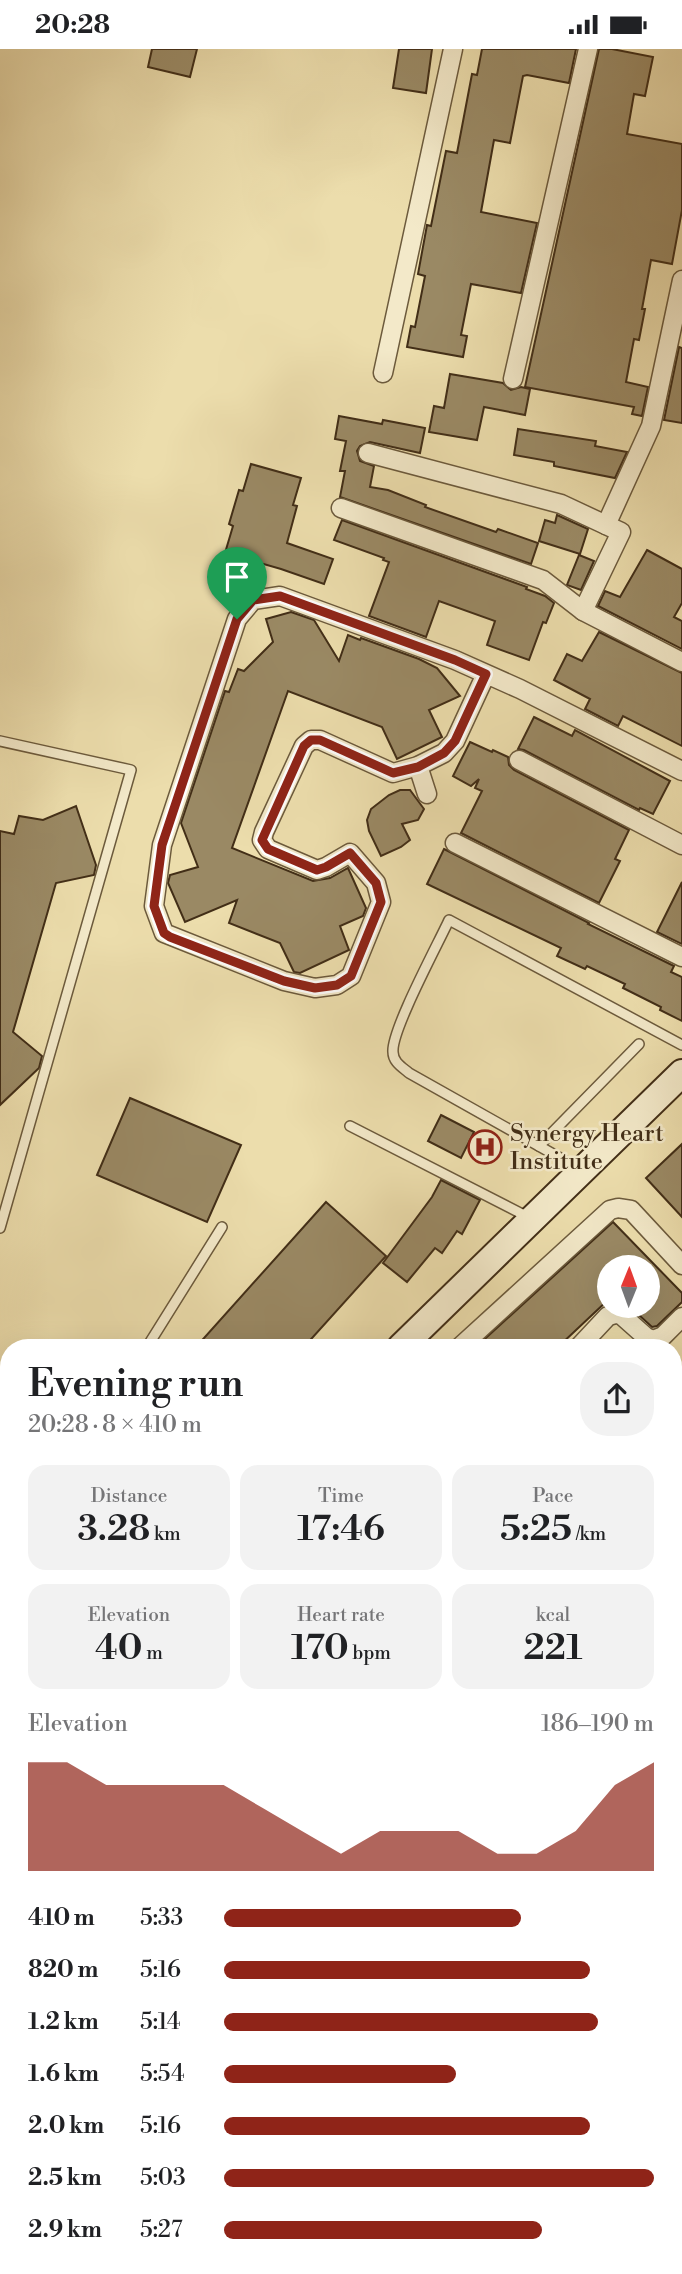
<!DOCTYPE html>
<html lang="en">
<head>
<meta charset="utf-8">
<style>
	body { margin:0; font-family:"Libre Bodoni",serif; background:#f2f2f2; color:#202124; height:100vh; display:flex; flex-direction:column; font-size:26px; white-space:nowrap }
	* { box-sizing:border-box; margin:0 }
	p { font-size:23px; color:#757577 }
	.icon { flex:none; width:38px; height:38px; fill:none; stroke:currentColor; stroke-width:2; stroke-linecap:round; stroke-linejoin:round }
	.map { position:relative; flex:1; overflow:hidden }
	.drawer { position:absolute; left:0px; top:1290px; width:682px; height:936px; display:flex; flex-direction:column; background:#fff; border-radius:28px 28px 0 0; box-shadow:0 7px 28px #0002 }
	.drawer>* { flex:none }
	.needle { width:46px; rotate:1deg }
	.fabs { position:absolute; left:597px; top:1206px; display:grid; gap:14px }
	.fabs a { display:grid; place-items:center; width:63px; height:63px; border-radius:50%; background:#fff; box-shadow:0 7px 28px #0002; font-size:35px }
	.pin { position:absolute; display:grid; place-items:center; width:60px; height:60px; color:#fff; margin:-72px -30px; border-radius:50% 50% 50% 0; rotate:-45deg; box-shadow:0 0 7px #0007 }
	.pin .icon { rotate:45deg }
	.round { display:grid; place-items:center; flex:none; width:74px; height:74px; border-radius:28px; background:#f2f2f2 }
	.headline { display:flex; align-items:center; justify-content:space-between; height:119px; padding:0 28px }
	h1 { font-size:38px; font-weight:600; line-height:52px }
	.stats { display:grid; grid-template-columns:repeat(3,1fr); gap:10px; height:119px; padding:7px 28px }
	.stats div { display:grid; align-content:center; border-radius:18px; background:#f2f2f2; text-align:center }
	.stats b { font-size:35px; font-weight:600 }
	.stats small { font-size:19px; font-weight:400 }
	.stats p { font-size:19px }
	.chart { height:196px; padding:14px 28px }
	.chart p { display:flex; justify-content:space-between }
	.chart svg { width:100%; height:126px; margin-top:7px; fill:#8f2418; opacity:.7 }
	ul { padding:0 28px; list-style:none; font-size:23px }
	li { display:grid; grid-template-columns:112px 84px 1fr; align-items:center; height:52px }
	li i { height:18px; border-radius:9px; background:#8f2418 }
	.status { display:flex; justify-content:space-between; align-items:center; height:49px; padding:0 35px; background:#fff; direction:ltr }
	.status svg { height:19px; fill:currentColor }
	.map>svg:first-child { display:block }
	.green { fill:#cfbf93; stroke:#887655; stroke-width:2 }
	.building { fill:#9a8964; stroke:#422e17; stroke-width:2 }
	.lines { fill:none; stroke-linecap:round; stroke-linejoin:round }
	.lane-casing { stroke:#6c5a3c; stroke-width:12 }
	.street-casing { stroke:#6c5a3c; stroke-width:21 }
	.secondary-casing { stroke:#422e17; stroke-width:30 }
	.primary-casing { stroke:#422e17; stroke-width:32 }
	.lane { stroke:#f3e9c9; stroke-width:9 }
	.street { stroke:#f3e9c9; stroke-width:18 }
	.secondary { stroke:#f3e9c9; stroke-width:26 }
	.primary { stroke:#ecddac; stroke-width:28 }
	.route-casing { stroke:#fff; stroke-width:14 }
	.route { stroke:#8f2418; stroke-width:9 }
	.labels { text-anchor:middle; stroke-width:5; stroke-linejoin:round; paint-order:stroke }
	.poi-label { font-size:24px; fill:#422e17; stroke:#f3e9c9; text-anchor:start }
</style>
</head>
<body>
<div class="status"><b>20:28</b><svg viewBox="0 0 49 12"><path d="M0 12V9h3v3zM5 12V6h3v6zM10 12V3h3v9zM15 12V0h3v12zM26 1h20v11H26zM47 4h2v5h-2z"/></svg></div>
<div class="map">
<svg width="682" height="2225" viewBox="0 0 682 2225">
	<rect width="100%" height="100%" fill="#ecddac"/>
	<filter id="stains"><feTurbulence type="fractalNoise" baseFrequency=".00286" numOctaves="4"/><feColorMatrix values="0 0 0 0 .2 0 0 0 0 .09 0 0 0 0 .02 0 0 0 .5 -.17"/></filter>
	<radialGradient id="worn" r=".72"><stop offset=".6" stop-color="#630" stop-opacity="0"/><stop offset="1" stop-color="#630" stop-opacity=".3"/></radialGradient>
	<g class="green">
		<polygon points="0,1927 9,1930 9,2008 0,2005"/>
		<rect x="674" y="1995" width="8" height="85"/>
	</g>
	<g class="building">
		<polygon points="152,0 197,0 190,28 148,18"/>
		<polygon points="399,0 432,0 426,44 393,39"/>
		<polygon points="482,0 576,0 569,34 527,26 523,27 510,94 494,91 481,163 537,174 521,244 471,235 461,286 467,287 463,308 407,298 411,277 415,278 425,227 418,225 427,176 431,177 446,102 457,104 472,25 477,26"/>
		<polygon points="599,0 612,0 653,8 645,47 634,45 627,85 682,95 682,161 672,215 651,211 642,260 645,260 639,291 634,290 626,333 648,338 642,367 632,365 634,358 525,338"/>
		<polygon points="679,298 682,299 682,374 664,371"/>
		<polygon points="450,325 503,334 511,341 521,338 530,340 525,366 484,358 477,391 429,383 434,357 444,359"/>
		<polygon points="339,367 382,375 383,371 425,379 420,404 370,393 360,397 357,402 360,412 374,417 370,438 388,441 426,456 425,458 496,483 498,480 538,494 531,515 340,448 345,422 340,422 346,392 335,390"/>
		<polygon points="518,380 596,392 595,397 627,403 615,429 554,417 554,413 514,406"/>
		<polygon points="251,415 301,429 293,456 297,457 287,494 333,510 324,535 281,520 225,504 233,477 229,475 239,441 243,442"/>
		<polygon points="557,466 588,480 580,505 539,492 545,471 555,474"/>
		<polygon points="342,471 527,538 526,540 545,547 554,554 546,574 543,573 529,611 487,596 495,572 439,552 426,588 369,567 389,513 383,511 384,509 334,491"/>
		<polygon points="647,501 682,520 682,554 674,568 682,572 682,600 598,557 605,542 620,548"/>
		<polygon points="579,506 594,512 581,541 567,536"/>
		<polygon points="291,563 314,571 339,612 348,586 360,591 361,589 419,610 437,619 460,647 429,661 442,688 397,710 382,678 288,642 232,799 313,832 330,829 348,819 366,859 363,867 340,877 349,901 300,924 294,923 280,894 229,874 237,851 185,873 168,834 170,826 198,818 181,774 225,642 229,643 238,620 244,622 273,593 266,570"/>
		<polygon points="599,583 682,624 682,697 623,667 618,677 585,660 590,650 554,631 567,605 582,612"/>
		<polygon points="534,668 572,687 575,681 670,732 653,765 640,759 639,761 524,701 518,700"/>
		<polygon points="470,693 492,703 493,701 508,708 509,716 514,721 629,781 615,810 620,812 599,854 461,784 482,742 475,739 479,730 471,737 453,727"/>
		<polygon points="400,741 410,741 424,760 418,771 402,775 410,791 401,798 381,807 369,782 367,771 371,760 389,746"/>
		<polygon points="76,757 96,816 94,826 56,834 13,983 42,1007 39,1019 0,1056 0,782 14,785 19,767 43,771"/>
		<polygon points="444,800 589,874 588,875 674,917 671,923 682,928 682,972 660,961 661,958 623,939 625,935 587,917 585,920 557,907 561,899 427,835"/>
		<polygon points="682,833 682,895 657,883"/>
		<polygon points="130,1049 241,1096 207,1173 97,1126"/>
		<polygon points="441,1066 474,1083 461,1109 428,1092"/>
		<polygon points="682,1095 682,1168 646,1129"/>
		<polygon points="441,1131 480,1151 462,1185 457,1182 442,1204 435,1199 407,1233 383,1214 432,1148"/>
		<polygon points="326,1153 386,1207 304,1298 196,1298"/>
		<polygon points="613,1173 682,1244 682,1253 657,1277 652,1278 628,1256 648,1256 648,1218 609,1218 609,1250 558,1298 476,1298"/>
	</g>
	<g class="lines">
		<defs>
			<g id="lane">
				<polyline points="0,692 131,721 0,1179"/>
				<polyline points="350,1077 528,1168"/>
				<polyline points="539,1097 639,995"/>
				<path d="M578,1119L409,1024C402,1018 393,1013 393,1003C391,982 438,895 449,871L682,996"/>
				<polyline points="147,1298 222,1178"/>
				<polyline points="0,1536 9,1522"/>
				<polyline points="0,2079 9,2082"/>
				<polyline points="674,2155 682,2155"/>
			</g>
			<g id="street">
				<polyline points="383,324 453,0"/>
				<polyline points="513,330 588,0"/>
				<polyline points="368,404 561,455 621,483 583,562"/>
				<polyline points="341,459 543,531 583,562 682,613"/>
				<polyline points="606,476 651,377 682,231"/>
				<polyline points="486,625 455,692 444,704 418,717 393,724 320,691 311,691 304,697 264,783 262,791 268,800 317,821 326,818 350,804 376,834 381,853 351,927 337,936 315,939 284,932 164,884 154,857 162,796 237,570 253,551 280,547 455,611 520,640 682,722"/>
				<polyline points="519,711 682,796"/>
				<polyline points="418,717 427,745"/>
				<polyline points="455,794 682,908"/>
				<polyline points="460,1298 610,1161 618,1159 631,1161 682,1216"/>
				<polyline points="579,1298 608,1267 619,1264 646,1288 653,1291 663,1287 682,1268"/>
				<polyline points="674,1384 682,1375"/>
				<polyline points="674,1575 682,1578"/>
				<polyline points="0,1581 9,1584"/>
				<polyline points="0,1714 9,1722"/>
				<polyline points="674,1763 682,1743"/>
				<polyline points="674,1838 682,1816"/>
				<polyline points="674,1945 682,1948"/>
				<polyline points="579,2217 579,2225"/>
			</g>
			<g id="secondary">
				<polyline points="401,1298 682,1024"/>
				<polyline points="0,1691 9,1682"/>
			</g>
			<g id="primary">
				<polyline points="0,2050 9,2053"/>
				<polyline points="0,2107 9,2109"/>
				<polyline points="674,2128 682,2128"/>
				<polyline points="674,2182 682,2182"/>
			</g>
		</defs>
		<use href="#lane" class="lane-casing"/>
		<use href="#street" class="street-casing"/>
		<use href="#secondary" class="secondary-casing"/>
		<use href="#primary" class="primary-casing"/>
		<use href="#lane" class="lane"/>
		<use href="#street" class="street"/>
		<use href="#secondary" class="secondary"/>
		<use href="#primary" class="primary"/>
	</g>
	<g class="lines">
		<defs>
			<polygon id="route" points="280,547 455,611 486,625 455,692 444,704 418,718 393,724 320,691 311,691 304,697 262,791 268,800 317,821 326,818 350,804 376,834 381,853 351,927 337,936 315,939 284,932 170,888 164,884 154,857 162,796 237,570 253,551"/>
		</defs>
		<use href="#route" class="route-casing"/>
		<use href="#route" class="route"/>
	</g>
	<defs>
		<symbol id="hospital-ring" viewBox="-11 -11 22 22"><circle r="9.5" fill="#f3e9c9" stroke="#8f2418" stroke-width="1.5"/><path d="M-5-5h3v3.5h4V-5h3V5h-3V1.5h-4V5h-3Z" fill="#8f2418"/></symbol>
	</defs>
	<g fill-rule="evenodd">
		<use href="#hospital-ring" x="466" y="1079" width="38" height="38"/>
	</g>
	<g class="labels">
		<g class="poi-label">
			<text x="510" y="1092">Synergy Heart<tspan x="510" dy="28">Institute</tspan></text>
		</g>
	</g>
	<rect width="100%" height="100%" filter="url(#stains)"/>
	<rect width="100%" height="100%" fill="url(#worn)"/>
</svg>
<div class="fabs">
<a><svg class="needle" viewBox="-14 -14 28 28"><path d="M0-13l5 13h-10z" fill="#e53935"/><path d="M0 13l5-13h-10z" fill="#757577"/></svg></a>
</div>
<div class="pin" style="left:237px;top:570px;background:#1e9e55"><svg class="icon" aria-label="arrive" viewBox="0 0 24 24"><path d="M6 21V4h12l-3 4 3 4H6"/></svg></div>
<section class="drawer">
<div class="headline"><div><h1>Evening run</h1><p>20:28 · 8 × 410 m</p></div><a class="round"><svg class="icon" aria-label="share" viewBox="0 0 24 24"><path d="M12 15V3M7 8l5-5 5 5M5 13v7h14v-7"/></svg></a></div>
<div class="stats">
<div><p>Distance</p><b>3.28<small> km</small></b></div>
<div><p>Time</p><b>17:46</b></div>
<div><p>Pace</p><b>5:25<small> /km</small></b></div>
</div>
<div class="stats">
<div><p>Elevation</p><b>40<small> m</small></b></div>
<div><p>Heart rate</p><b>170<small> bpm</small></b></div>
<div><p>kcal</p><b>221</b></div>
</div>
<div class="chart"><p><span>Elevation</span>186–190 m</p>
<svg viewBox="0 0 160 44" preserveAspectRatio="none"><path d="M0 44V6L10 6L20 14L30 14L40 14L50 14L60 22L70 30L80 38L90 30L100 30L110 30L120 38L130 38L140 30L150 14L160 6V44z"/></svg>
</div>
<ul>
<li><b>410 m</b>5:33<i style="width:69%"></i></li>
<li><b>820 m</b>5:16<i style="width:85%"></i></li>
<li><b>1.2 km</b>5:14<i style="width:87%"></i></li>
<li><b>1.6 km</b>5:54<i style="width:54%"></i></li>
<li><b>2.0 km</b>5:16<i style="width:85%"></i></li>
<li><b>2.5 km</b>5:03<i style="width:100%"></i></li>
<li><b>2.9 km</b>5:27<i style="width:74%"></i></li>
</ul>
</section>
</div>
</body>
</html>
